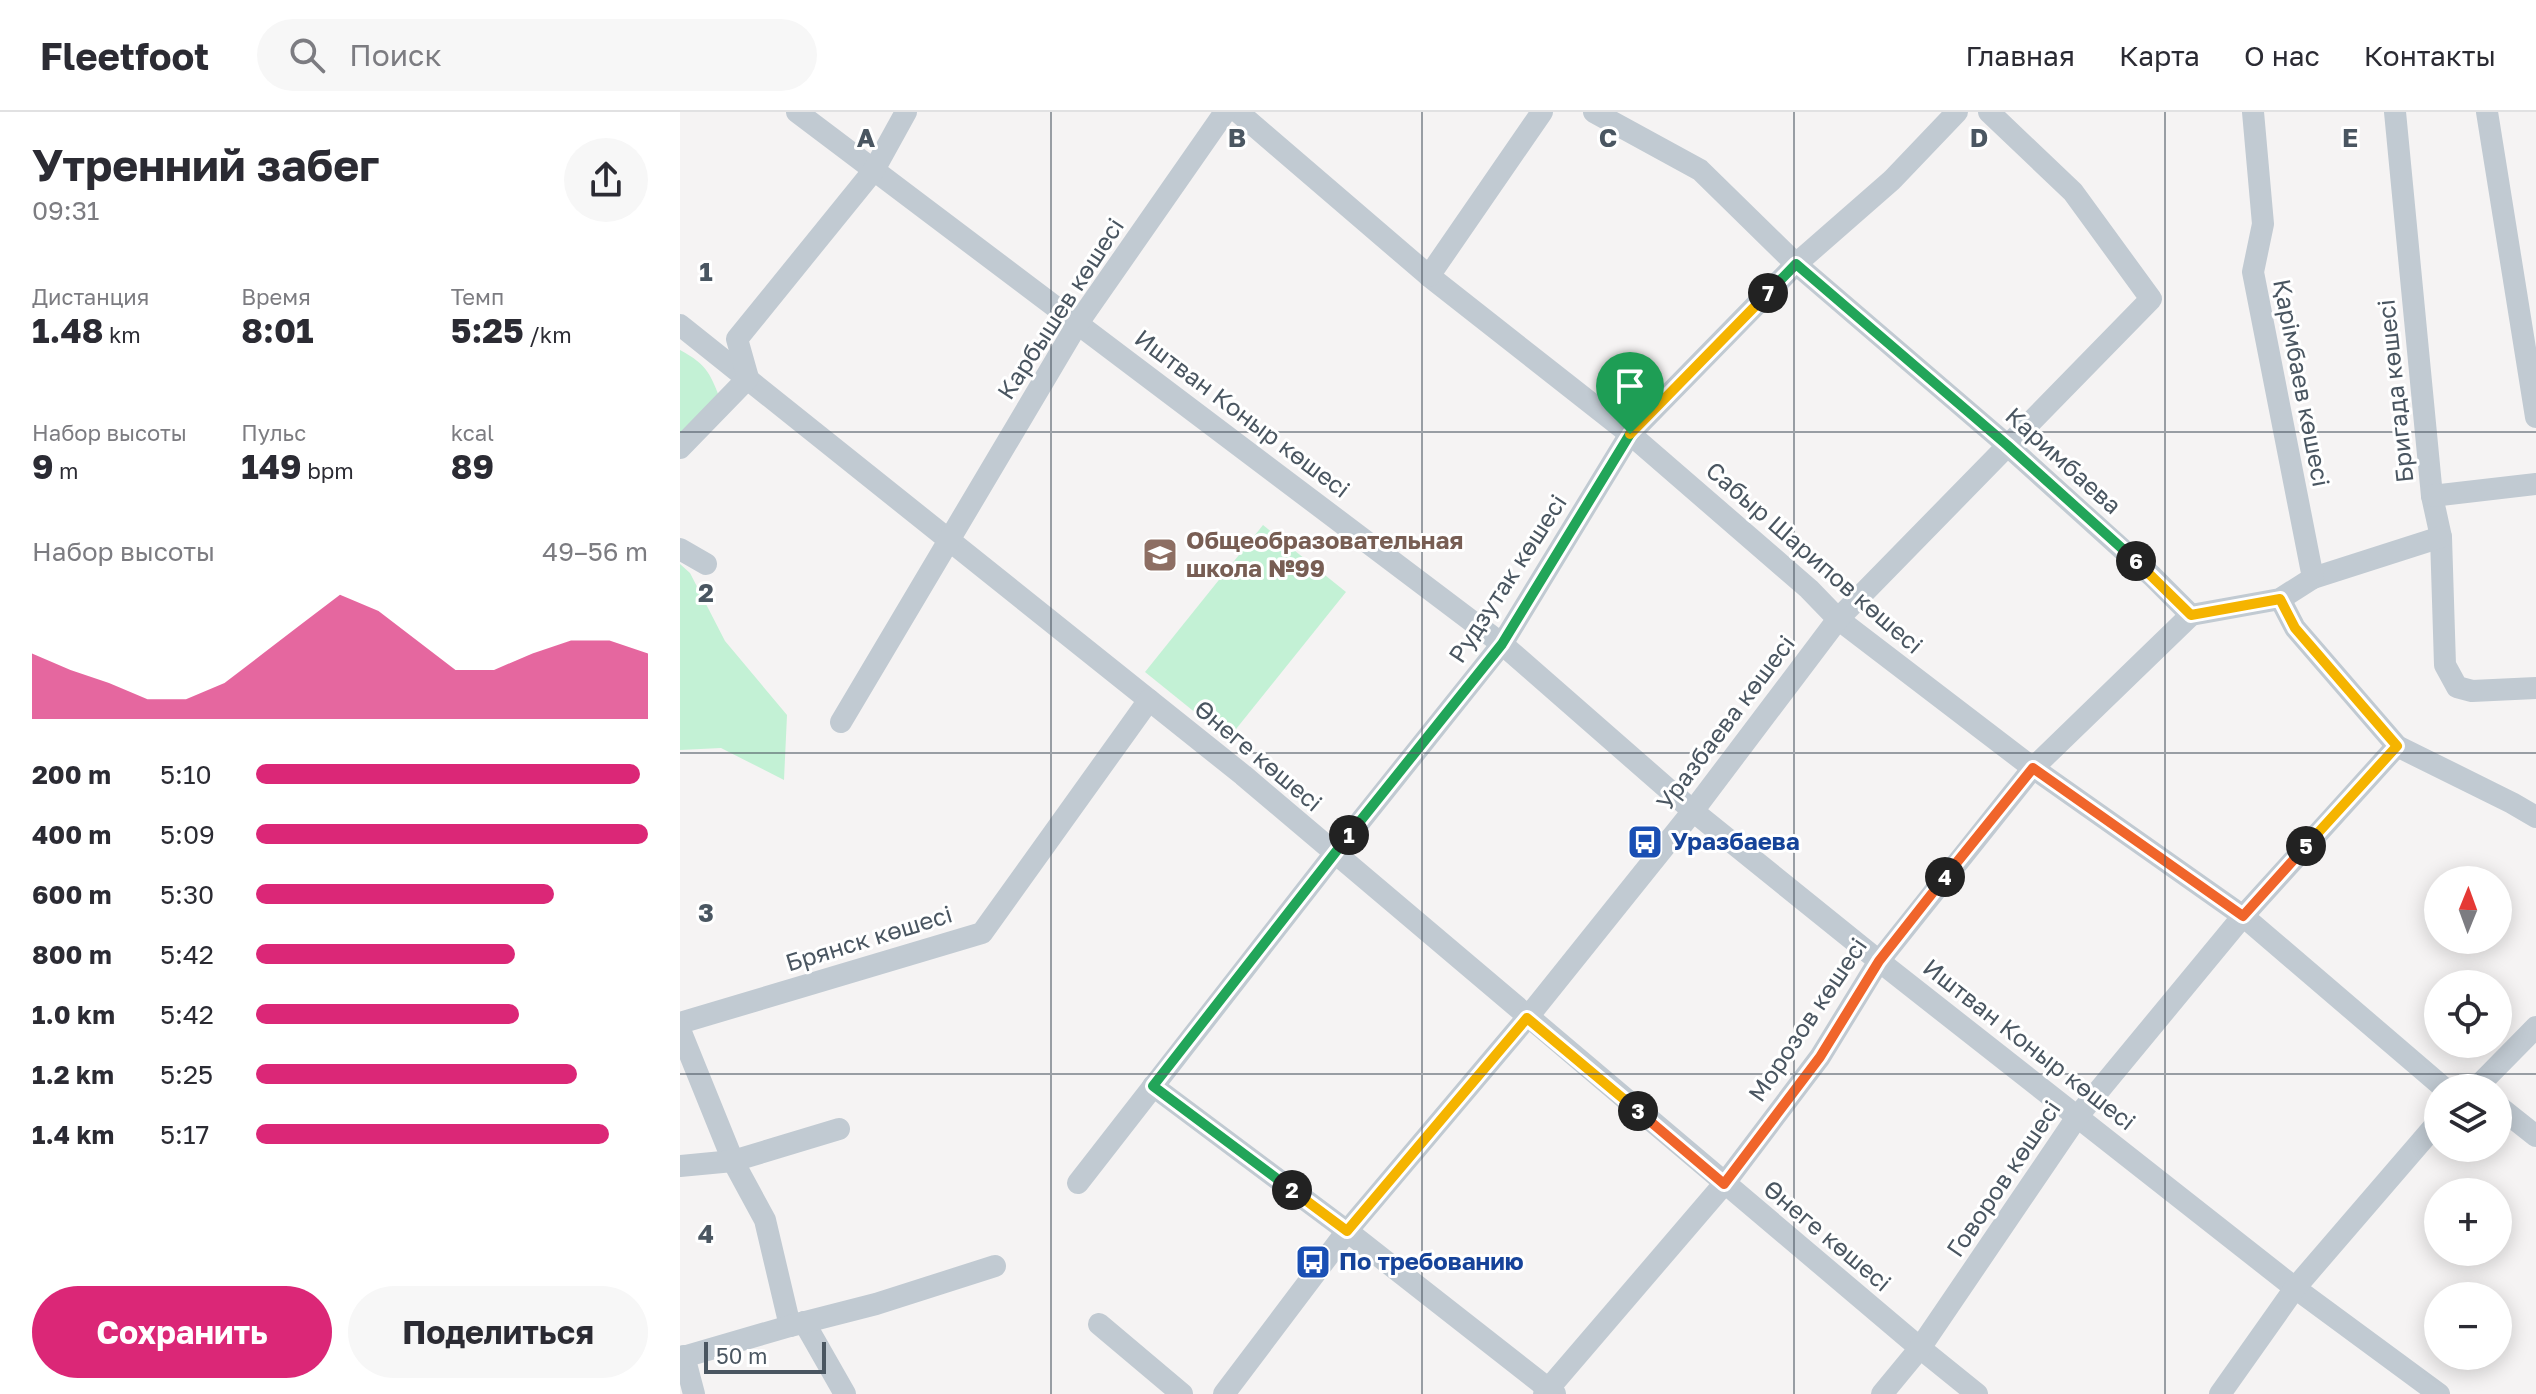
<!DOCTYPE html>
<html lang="ru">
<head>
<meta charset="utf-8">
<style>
	body { margin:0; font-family:"Golos Text",sans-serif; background:#f7f7f7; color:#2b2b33; height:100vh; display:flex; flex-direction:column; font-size:30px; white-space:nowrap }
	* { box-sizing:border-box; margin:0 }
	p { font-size:26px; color:#7c7c81 }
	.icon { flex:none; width:44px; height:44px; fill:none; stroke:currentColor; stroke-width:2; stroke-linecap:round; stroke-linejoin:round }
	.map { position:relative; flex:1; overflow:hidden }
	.details { display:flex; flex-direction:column; background:#fff; width:680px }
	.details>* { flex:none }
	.needle { width:52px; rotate:1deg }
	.controls { position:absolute; left:1744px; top:754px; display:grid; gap:16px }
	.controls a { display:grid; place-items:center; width:88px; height:88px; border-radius:50%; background:#fff; box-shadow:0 4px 20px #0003; font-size:40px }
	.scale { position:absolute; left:24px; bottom:20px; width:122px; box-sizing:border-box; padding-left:8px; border:4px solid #4a5661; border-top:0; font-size:22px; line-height:28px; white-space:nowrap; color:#4a5661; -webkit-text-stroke:6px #fff; paint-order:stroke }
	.pin { position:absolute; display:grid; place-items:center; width:68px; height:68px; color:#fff; margin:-82px -34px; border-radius:50% 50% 50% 0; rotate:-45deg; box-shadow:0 0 8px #0007 }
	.pin .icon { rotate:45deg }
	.km { position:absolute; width:40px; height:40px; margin:-20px; border-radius:50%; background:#222; color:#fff; font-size:22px; line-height:40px; text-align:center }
	.round { display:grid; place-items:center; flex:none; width:84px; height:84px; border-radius:42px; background:#f7f7f7 }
	.head { display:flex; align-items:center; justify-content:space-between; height:136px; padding:0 32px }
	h1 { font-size:44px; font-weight:700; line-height:60px }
	.stats { display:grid; grid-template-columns:repeat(3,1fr); gap:12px; height:136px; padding:8px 32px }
	.stats div { display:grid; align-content:center }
	.stats b { font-size:34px; font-weight:700 }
	.stats small { font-size:22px; font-weight:400 }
	.stats p { font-size:22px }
	.chart { height:224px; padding:16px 32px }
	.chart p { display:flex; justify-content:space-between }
	.chart svg { width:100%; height:144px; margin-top:8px; fill:#db2777; opacity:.7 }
	.action { display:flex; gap:16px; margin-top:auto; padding:16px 32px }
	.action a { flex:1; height:92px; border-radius:48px; background:#db2777; color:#fff; font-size:32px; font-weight:700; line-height:92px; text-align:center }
	.action a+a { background:#f7f7f7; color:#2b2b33 }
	ul { padding:0 32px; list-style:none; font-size:26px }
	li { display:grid; grid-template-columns:128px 96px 1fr; align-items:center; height:60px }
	li i { height:20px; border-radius:10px; background:#db2777 }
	header { display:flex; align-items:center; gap:48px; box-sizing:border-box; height:112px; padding:0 40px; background:#fff; border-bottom:2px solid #e1e1e2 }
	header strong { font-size:38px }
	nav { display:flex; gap:44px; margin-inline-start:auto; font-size:28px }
	.search { width:560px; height:72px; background:#f7f7f7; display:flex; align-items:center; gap:20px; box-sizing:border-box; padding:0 28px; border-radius:44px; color:#7c7c81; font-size:30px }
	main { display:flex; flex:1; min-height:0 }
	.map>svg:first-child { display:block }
	.green { fill:#c3f1d5 }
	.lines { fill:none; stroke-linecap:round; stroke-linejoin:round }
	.minor { stroke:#c1cad2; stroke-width:22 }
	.split-1-casing { stroke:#fff; stroke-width:16 }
	.split-2-casing { stroke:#fff; stroke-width:16 }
	.split-3-casing { stroke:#fff; stroke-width:16 }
	.split-4-casing { stroke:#fff; stroke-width:16 }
	.split-5-casing { stroke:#fff; stroke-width:16 }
	.split-6-casing { stroke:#fff; stroke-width:16 }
	.split-7-casing { stroke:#fff; stroke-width:16 }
	.split-8-casing { stroke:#fff; stroke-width:16 }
	.split-1 { stroke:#22a559; stroke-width:10 }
	.split-2 { stroke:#22a559; stroke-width:10 }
	.split-3 { stroke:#f5b400; stroke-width:10 }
	.split-4 { stroke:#f0652b; stroke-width:10 }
	.split-5 { stroke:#f0652b; stroke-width:10 }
	.split-6 { stroke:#f5b400; stroke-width:10 }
	.split-7 { stroke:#22a559; stroke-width:10 }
	.split-8 { stroke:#f5b400; stroke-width:10 }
	.grid { fill:none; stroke:#4a5661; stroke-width:2; stroke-opacity:0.55 }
	.labels { text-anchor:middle; stroke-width:6; stroke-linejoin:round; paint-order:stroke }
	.street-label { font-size:24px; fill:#4a5661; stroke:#fff }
	.education-label { font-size:24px; font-weight:bold; fill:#785e54; stroke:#fff; text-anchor:start }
	.transit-label { font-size:24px; font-weight:bold; fill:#164399; stroke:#fff; text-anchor:start }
	.grid-label { font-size:26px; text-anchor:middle; font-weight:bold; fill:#4a5661; stroke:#fff; stroke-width:6; stroke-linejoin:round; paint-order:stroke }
</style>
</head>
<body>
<header>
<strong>Fleetfoot</strong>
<div class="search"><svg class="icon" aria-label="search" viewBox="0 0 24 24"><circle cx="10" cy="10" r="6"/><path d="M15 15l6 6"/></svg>Поиск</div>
<nav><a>Главная</a><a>Карта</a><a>О нас</a><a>Контакты</a></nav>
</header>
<main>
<section class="details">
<div class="head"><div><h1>Утренний забег</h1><p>09:31</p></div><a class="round"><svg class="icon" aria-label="share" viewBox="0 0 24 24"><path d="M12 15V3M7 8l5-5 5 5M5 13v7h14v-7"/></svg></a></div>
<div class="stats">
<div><p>Дистанция</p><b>1.48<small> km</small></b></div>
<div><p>Время</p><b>8:01</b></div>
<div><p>Темп</p><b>5:25<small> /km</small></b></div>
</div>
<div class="stats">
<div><p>Набор высоты</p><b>9<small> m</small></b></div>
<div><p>Пульс</p><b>149<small> bpm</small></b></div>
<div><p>kcal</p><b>89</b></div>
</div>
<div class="chart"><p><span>Набор высоты</span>49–56 m</p>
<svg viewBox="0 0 160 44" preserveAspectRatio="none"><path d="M0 44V24L10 29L20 33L30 38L40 38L50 33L60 24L70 15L80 6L90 11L100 20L110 29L120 29L130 24L140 20L150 20L160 24V44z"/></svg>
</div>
<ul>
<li><b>200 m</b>5:10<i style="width:98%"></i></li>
<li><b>400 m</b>5:09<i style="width:100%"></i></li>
<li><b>600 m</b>5:30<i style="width:76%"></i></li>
<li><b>800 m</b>5:42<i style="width:66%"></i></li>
<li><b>1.0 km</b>5:42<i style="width:67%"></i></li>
<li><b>1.2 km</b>5:25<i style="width:82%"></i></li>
<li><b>1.4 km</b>5:17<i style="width:90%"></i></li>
</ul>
<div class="action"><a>Сохранить</a><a>Поделиться</a></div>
</section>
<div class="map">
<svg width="1856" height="1282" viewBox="0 0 1856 1282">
	<rect width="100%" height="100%" fill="#f5f3f3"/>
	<g class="green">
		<path d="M0,238C28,253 31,263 42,292L0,336Z"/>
		<polygon points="583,413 666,480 548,627 465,560"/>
		<polygon points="0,452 10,461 45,529 107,603 104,668 41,636 0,638"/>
	</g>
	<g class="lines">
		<g class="minor">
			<polyline points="117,0 822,532 1013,699 1199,849 1615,1176 1759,1282"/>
			<polyline points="558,0 749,164 950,322 1129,477 1158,507 1353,656 1563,804 1764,976"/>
			<polyline points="914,0 1020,58 1116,152 1327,333 1472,464 1511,503"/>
			<polyline points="1715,0 1752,384 1761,425 1765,553 1777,575 1792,579 1856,576"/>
			<polyline points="1807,0 1856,305"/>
			<polyline points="749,164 862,0"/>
			<polyline points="0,213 563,663 1240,1236 1297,1282"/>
			<polyline points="0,336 68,266 57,227 194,58 226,0"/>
			<polyline points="1752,384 1856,372"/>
			<polyline points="0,437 26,452"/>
			<polyline points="1633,466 1761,425"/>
			<polyline points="1600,487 1615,516 1717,634 1832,691 1856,705"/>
			<polyline points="1511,503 1600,487 1633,466 1573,160 1583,112 1573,0"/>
			<polyline points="161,610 398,211 545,0"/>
			<polyline points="0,911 302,821 469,588"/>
			<polyline points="0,918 53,1049 85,1108 110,1214"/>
			<polyline points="473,974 667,1119 875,1282"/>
			<polyline points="1796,976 1856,915"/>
			<polyline points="1818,994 1856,1024"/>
			<polyline points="0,1054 53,1049 159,1017"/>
			<polyline points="398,1071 655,741 822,532 950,322 1116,152 1212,68 1277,0"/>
			<polyline points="124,1210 165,1282"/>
			<polyline points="419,1212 502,1282"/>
			<polyline points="4,1244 14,1282"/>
			<polyline points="0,1246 110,1214 196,1192 315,1154"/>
			<polyline points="544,1282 667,1119 847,906 1013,699 1158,507 1471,187 1393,80 1309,0"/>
			<polyline points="864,1282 1044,1072 1140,945 1199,849 1353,656 1511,503"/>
			<polyline points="1202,1282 1240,1236 1397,1005 1563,804 1717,634"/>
			<polyline points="1540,1282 1615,1176 1758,1010"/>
		</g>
	</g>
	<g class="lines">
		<defs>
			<polyline id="split-1" points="669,723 822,532 950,322"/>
			<polyline id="split-2" points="612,1078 473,974 669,723"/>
			<polyline id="split-3" points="612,1078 667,1119 847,906 958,999"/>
			<polyline id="split-4" points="958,999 1044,1072 1140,945 1199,849 1265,765"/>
			<polyline id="split-5" points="1265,765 1353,656 1563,804 1626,734"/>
			<polyline id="split-6" points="1456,449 1511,503 1600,487 1615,516 1717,634 1626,734"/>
			<polyline id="split-7" points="1088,181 1116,152 1327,333 1456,449"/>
			<polyline id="split-8" points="950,322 1088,181"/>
		</defs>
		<use href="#split-1" class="split-1-casing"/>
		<use href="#split-2" class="split-2-casing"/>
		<use href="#split-3" class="split-3-casing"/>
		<use href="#split-4" class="split-4-casing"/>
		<use href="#split-5" class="split-5-casing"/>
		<use href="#split-6" class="split-6-casing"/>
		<use href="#split-7" class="split-7-casing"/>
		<use href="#split-8" class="split-8-casing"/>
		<use href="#split-1" class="split-1"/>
		<use href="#split-2" class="split-2"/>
		<use href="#split-3" class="split-3"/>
		<use href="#split-4" class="split-4"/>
		<use href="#split-5" class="split-5"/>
		<use href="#split-6" class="split-6"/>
		<use href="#split-7" class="split-7"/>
		<use href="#split-8" class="split-8"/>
	</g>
	<path class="grid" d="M371,0V1282M742,0V1282M1114,0V1282M1485,0V1282M0,320H1856M0,641H1856M0,962H1856"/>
	<defs>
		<symbol id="school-square" viewBox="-11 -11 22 22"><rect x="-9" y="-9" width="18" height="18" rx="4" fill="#8d6e63" stroke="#fff"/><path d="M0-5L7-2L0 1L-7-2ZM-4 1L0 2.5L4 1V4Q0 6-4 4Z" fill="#fff"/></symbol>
		<symbol id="bus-square" viewBox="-11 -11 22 22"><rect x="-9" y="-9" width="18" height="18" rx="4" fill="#1a4fb4" stroke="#fff"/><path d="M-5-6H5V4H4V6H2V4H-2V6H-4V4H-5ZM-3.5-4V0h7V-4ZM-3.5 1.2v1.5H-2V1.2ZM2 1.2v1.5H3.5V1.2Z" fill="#fff"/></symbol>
	</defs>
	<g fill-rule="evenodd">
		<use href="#school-square" x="460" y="423" width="40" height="40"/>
		<use href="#bus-square" x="945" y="710" width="40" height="40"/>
		<use href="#bus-square" x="613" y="1130" width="40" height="40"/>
	</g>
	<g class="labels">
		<g class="street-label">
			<text transform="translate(381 197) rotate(-57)" y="8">Карбышев көшесі</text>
			<text transform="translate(1621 271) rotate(79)" y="8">Қарімбаев көшесі</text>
			<text transform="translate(1716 279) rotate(-96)" y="8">Бригада көшесі</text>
			<text transform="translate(562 302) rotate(37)" y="8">Иштван Коныр көшесі</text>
			<text transform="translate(1383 349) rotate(42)" y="8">Каримбаева</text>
			<text transform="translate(1134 446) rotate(41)" y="8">Сабыр Шарипов көшесі</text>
			<text transform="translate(828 467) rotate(-57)" y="8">Рудзутак көшесі</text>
			<text transform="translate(1046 611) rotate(-53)" y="8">Уразбаева көшесі</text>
			<text transform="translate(578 644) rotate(40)" y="8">Өнеге көшесі</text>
			<text transform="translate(189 827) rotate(-17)" y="8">Брянск көшесі</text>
			<text transform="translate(1128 908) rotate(-56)" y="8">Морозов көшесі</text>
			<text transform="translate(1349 933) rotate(38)" y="8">Иштван Коныр көшесі</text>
			<text transform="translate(1324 1067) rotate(-56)" y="8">Говоров көшесі</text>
			<text transform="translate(1147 1124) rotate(40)" y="8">Өнеге көшесі</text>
		</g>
		<g class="education-label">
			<text x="506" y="437">Общеобразовательная<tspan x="506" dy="28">школа №99</tspan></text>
		</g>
		<g class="transit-label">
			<text x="991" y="738">Уразбаева</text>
			<text x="659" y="1158">По требованию</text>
		</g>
	</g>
	<g class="grid-label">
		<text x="186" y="35">A</text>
		<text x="557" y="35">B</text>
		<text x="928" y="35">C</text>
		<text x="1299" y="35">D</text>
		<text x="1670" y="35">E</text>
		<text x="26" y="169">1</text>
		<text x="26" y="490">2</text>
		<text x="26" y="810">3</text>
		<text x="26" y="1131">4</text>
	</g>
</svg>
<div class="controls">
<a><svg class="needle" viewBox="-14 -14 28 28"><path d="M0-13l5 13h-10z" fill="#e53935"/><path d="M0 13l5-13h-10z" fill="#7c7c81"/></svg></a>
<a><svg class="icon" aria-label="locate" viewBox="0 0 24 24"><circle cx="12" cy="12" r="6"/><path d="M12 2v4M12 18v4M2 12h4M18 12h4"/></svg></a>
<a><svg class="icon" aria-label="layers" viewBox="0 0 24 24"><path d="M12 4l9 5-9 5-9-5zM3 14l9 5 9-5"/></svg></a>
<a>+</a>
<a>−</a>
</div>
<div class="scale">50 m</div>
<div class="pin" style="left:950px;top:322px;background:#1e9e55"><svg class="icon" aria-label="arrive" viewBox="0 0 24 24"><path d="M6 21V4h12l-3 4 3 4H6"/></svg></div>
<b class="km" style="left:669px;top:723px">1</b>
<b class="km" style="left:612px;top:1078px">2</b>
<b class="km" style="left:958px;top:999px">3</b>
<b class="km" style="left:1265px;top:765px">4</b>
<b class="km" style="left:1626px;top:734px">5</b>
<b class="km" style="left:1456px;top:449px">6</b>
<b class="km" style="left:1088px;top:181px">7</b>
</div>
</main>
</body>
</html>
